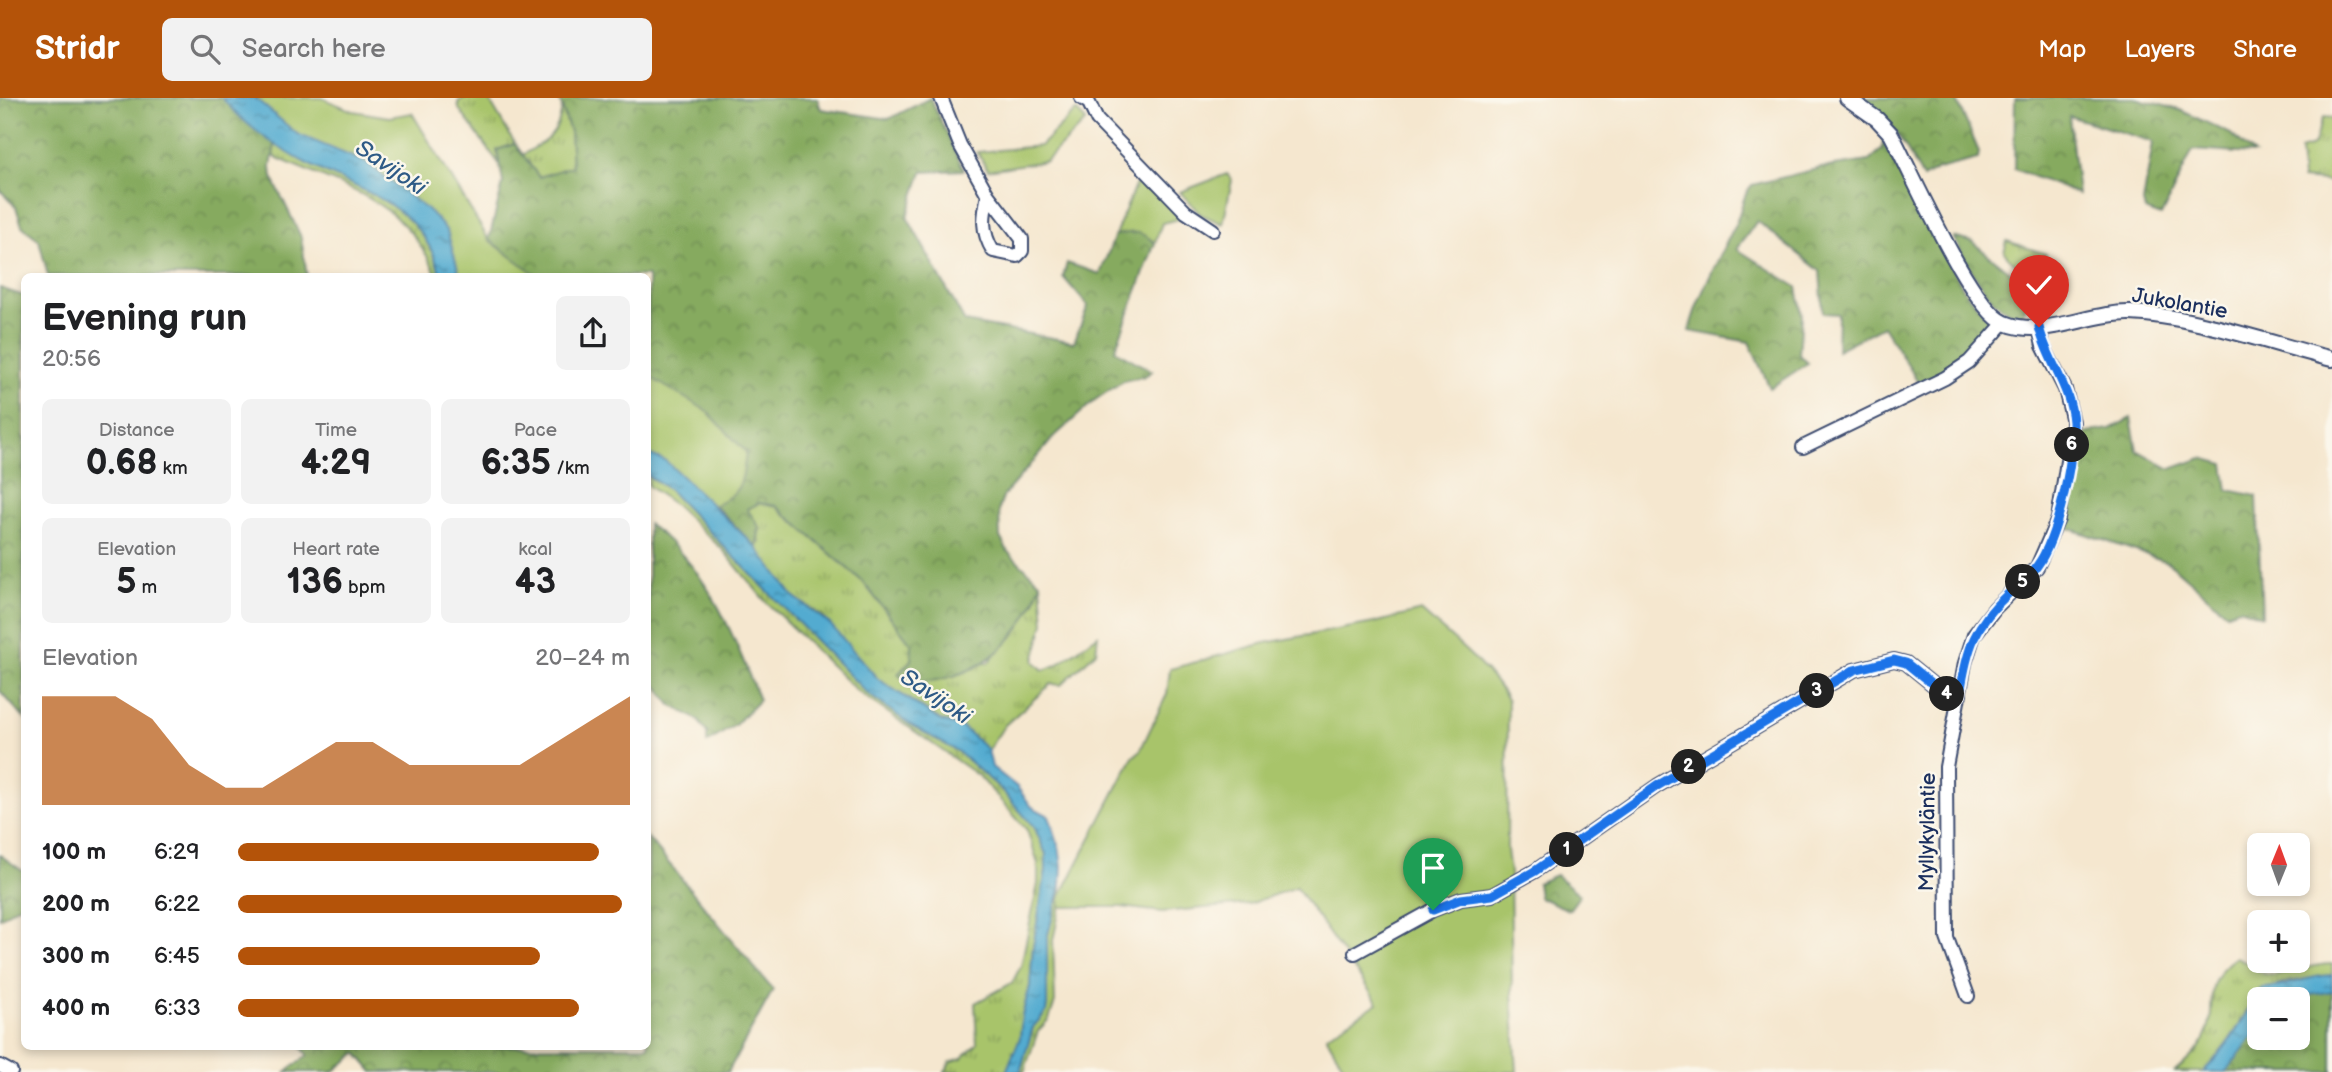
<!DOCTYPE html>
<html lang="en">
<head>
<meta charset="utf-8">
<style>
	body { margin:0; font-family:"Balsamiq Sans",sans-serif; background:#f2f2f2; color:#202124; height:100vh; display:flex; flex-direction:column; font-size:26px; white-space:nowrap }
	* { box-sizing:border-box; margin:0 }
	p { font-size:23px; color:#757577 }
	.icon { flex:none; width:38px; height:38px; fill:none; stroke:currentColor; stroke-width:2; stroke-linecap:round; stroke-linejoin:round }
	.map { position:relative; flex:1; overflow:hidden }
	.panel { position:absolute; left:21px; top:175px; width:630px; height:777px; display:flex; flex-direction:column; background:#fff; border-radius:10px; box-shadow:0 4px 10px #0003 }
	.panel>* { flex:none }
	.needle { width:46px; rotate:1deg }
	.controls { position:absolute; left:2247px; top:735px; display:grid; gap:14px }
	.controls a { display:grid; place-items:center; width:63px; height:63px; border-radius:10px; background:#fff; box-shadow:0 4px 10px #0003; font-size:35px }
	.pin { position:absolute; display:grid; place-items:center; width:60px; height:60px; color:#fff; margin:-72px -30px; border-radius:50% 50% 50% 0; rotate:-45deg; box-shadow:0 0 7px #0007 }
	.pin .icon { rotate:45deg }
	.km { position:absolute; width:35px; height:35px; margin:-18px; border-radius:50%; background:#222; color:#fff; font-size:19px; line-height:35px; text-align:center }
	.round { display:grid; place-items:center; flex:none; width:74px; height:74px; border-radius:10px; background:#f2f2f2 }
	.overview { display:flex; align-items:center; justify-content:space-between; height:119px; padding:0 21px }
	h1 { font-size:38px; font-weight:700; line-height:52px }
	.metrics { display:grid; grid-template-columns:repeat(3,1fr); gap:10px; height:119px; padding:7px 21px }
	.metrics div { display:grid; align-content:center; border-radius:10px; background:#f2f2f2; text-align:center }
	.metrics b { font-size:35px; font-weight:700 }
	.metrics small { font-size:19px; font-weight:400 }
	.metrics p { font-size:19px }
	.chart { height:196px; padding:14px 21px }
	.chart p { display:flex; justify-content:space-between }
	.chart svg { width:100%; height:126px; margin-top:7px; fill:#b45309; opacity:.7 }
	ul { padding:0 21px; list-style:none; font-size:23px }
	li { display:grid; grid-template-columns:112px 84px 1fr; align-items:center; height:52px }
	li i { height:18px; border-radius:9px; background:#b45309 }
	header { display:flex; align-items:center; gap:42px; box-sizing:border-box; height:98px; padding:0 35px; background:#b45309; color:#fff }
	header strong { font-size:33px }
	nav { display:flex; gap:38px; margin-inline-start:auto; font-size:24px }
	.search { width:490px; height:63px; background:#f2f2f2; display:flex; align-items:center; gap:18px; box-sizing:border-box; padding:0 24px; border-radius:10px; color:#757577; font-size:26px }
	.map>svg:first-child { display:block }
	.grass { fill:url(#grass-tufts); stroke:#627a64; stroke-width:2 }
	.forest { fill:url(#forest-crowns); stroke:#506c5e; stroke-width:2 }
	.green { fill:#a8c46b; stroke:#627a64; stroke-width:2 }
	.water { fill:url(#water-ripples); stroke:#366d97; stroke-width:2 }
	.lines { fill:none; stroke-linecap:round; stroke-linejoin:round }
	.minor-casing { stroke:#3c4b6f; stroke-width:16 }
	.tertiary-casing { stroke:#3c4b6f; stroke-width:18 }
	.minor { stroke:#fff; stroke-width:12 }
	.tertiary { stroke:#fff; stroke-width:14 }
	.route-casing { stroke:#fff; stroke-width:14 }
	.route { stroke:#1a73e8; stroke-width:9 }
	.labels { text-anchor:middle; stroke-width:5; stroke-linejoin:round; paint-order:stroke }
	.street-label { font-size:21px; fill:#1b2f5e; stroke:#fbf7ec }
	.water-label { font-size:23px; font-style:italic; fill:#2e5a86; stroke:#fbf7ec }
</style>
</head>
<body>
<header>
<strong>Stridr</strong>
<div class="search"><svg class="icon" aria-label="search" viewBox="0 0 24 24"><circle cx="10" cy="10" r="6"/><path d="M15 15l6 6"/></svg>Search here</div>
<nav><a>Map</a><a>Layers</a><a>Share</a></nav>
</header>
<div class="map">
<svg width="2332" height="974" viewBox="0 0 2332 974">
	<defs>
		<pattern id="grass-tufts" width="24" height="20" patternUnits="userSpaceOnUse" patternTransform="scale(1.75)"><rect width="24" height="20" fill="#a8c46b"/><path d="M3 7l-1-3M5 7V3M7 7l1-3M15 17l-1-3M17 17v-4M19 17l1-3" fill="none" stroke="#88a05b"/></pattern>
		<pattern id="forest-crowns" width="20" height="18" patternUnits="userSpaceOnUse" patternTransform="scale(1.75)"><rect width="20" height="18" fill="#86aa5f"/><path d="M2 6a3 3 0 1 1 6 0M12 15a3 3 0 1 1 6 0" fill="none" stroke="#6d8b52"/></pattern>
		<pattern id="water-ripples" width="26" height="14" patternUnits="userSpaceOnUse" patternTransform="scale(1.75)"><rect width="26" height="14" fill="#52abd0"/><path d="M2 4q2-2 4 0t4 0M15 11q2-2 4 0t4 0" fill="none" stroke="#438cac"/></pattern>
	</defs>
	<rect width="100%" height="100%" fill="#fbf7ec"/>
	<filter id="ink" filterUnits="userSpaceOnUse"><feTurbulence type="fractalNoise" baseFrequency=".0143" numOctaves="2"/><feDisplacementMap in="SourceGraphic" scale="14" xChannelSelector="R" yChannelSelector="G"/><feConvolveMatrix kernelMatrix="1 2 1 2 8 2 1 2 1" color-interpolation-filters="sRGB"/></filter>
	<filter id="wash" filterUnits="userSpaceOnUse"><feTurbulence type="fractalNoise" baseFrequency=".00686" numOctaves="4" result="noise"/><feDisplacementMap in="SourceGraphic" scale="28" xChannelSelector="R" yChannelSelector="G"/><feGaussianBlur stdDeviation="1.57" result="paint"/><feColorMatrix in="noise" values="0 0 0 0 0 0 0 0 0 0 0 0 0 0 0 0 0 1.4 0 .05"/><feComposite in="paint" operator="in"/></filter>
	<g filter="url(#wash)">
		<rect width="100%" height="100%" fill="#f5e7cf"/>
		<g class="grass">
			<polygon points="464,0 488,0 515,46 497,52 500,67 459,11 458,4"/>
			<path d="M562,10L570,34L572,68L539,80L522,57C547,43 558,38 562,10Z"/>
			<polygon points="2323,19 2332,20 2332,84 2302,81 2300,52 2313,48"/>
			<path d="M275,46C337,87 419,94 441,178H437C403,98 344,91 273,58Z"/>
			<path d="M2007,143L2046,156L2047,162L2039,175C2026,175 2012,165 2004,154Z"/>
			<polygon points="648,378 668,391 867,595 911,627 957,653 1001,691 1035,730 1046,756 1046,772 1033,849 1030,888 1022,918 1020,940 1006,974 945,974 950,964 962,960 977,946 975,905 1012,885 1021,868 1038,786 1038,766 1027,732 980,679 857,593 766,504 723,452 675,407 648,388"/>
			<polygon points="759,405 776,408 863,484 912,547 911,562 921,584 989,564 1035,504 1041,485 1044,525 1034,563 1043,572 1057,567 1098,537 1096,554 1061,587 1051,586 1005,627 988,652 962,629 942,623 878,581 822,518 793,498 756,449 760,444 747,411"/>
			<polygon points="1061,787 1060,809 1053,842 1055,904 1049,921 1038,933 1024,974 1020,974 1033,929 1045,914 1047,907 1047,840"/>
			<path d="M2236,859C2248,863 2256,876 2271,877C2282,879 2311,865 2332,866V877L2286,884L2254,896C2243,925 2224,952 2203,974H2175C2185,964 2198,955 2204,942C2221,908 2197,886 2236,859Z"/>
		</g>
		<g class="forest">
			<polygon points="0,0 222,0 275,46 271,69 272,79 301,139 307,178 48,178 39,142 22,128 16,109 0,92"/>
			<path d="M559,0H817L821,11L889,21L930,0L964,72L922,74L907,119L965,224L1074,244L1088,208L1063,179L1067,165L1100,176L1115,137C1132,133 1142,132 1155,145L1115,252L1152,273L1145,278L1123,283L1095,302L1055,338L1004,397L999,411L1000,439L1008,454L1041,485C1021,548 973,586 906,584L898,576L911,562L912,547L863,484L776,408L759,405L747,411L760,430L756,449C733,427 676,362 648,356V178H460L489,141L503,85L497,52L515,46L539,79L572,68L570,34Z"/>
			<path d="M1861,0H1956L1979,54L1978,61L1938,71L1923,80C1905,48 1892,20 1861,0Z"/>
			<polygon points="2015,0 2135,0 2180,12 2231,36 2254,56 2193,52 2161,118 2145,112 2143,105 2153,44 2069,18 2078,96 2014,71"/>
			<path d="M1883,44L1967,197L1997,228C1973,254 1952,272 1919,285L1883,228L1837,252L1838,216L1823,215L1820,173L1757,123L1737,151L1797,189L1802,217L1799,257L1808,265L1770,290L1749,244L1689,233C1699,193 1721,159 1737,122C1742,110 1743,96 1752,87L1821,70L1869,63L1882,51Z"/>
			<path d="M1953,139L1972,144L2033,192L2021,220C1986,208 1971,170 1953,139Z"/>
			<polygon points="0,190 24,198 24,620 0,593"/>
			<polygon points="2131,320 2137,352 2171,371 2202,360 2224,366 2228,392 2257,398 2262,518 2240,510 2227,515 2168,464 2065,429 2084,335 2110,331"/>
			<path d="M648,426C709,470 732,534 759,602L735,627L707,645V635L698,622L671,607L648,576Z"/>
			<polygon points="648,740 773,892 728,974 373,974 357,955 333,974 286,974 308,957 301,949 648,948"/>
			<polygon points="0,757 24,774 24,804 0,820"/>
			<polygon points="1556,777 1580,797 1569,812 1539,799 1537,785"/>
			<polygon points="2324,893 2332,893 2332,974 2226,974 2259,930 2259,940 2298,940 2298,901 2290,901"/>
		</g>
		<g class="green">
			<polygon points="255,0 322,0 353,13 389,19 412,15 489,142 538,178 460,178 447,133 430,114 367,65 297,36"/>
			<polygon points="1076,13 1086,23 1046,63 988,72 977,54 1040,48"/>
			<polygon points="1227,76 1232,82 1223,126 1200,116 1180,94"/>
			<path d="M1139,78L1184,120L1162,125L1155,145C1142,132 1132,133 1115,137Z"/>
			<path d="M648,278L707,313L746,354C742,384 743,395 713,408L666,363L648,356Z"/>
			<path d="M1421,513C1452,541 1487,567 1508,603L1507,752L1510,774L1512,895L1517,974H1347L1326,938L1378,905L1296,789L1249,806L1162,814L1121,809H1060L1059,801L1133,659L1140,653L1167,596L1170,571L1265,545L1374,525Z"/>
		</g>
		<g class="water">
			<path d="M222,0H255L297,36L367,65L430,114L447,133L460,178H441C422,104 361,94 302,63C273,47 243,25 222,0Z"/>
			<polygon points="648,356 666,363 756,449 793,498 830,526 878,581 941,623 962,629 988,652 992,669 1017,689 1032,709 1049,718 1059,748 1062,768 1061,787 1047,840 1047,907 1046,914 1033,929 1020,974 1006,974 1020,940 1022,918 1030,888 1033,849 1046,772 1046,756 1035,730 1001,691 957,653 911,627 867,595 668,391 648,378"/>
			<path d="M2332,877V893L2290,901H2259V930L2226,974H2203C2220,957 2236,935 2247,914C2253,904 2253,897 2262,890C2284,891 2307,877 2332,877Z"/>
		</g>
	</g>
	<g filter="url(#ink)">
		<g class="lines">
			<defs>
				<g id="minor">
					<path d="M941,0L960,47L988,97L1022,141V153L1017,158L993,153C981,133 983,119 988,97"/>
					<polyline points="1081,0 1089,5 1097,22 1186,114 1213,132"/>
					<polyline points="1803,349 1945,280 1969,264 2004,225"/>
					<polyline points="1355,855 1433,812 1461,801 1492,797 1535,773 1657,688 1854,572 1894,562 1906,565 1942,594 1960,597"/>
					<polyline points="1968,898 1947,840 1946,669 1965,565 1974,537 1995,510 2037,469 2058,421 2073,324 2065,291 2043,248 2039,229"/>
					<polyline points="0,968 11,974"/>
				</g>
				<path id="tertiary" d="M1847,0L1877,21L1891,36C1911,73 1971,212 2005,225C2044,241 2090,214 2130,215C2189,217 2273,246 2332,261"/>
			</defs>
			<use href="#minor" class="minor-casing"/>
			<use href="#tertiary" class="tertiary-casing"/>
			<use href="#minor" class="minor"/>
			<use href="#tertiary" class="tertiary"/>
		</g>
	</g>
	<g class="lines" filter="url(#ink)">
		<defs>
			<path id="route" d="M1433,812L1461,801L1492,797L1535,773L1657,688L1854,572L1894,562L1906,565L1942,594L1960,597C1967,550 1974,527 2010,494C2019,486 2030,479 2037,468C2058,440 2074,360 2073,324C2071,290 2047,262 2039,229"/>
		</defs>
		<use href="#route" class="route-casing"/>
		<use href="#route" class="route"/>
	</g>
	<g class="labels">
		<g class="street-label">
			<text transform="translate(2180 205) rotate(10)" y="7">Jukolantie</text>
			<text transform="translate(1927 734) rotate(-89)" y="7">Myllykyläntie</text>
		</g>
		<g class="water-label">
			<text transform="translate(391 69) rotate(34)" y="8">Savijoki</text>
			<text transform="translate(936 598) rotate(34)" y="8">Savijoki</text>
		</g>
	</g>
</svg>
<div class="controls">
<a><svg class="needle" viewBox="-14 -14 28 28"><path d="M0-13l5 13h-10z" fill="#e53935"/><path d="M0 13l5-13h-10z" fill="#757577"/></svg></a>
<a>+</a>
<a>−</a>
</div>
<div class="pin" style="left:1433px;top:812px;background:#1e9e55"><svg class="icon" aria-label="arrive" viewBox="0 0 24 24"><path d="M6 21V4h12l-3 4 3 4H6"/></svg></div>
<div class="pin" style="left:2039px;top:229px;background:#d93025"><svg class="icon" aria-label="check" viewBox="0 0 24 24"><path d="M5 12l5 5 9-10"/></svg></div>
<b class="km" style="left:1567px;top:752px">1</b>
<b class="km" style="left:1689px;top:669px">2</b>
<b class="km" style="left:1817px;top:593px">3</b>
<b class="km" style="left:1947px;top:596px">4</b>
<b class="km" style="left:2023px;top:484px">5</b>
<b class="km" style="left:2072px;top:347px">6</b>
<section class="panel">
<div class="overview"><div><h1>Evening run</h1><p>20:56</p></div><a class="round"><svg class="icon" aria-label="share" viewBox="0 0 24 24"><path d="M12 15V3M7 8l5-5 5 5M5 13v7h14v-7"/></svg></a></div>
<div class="metrics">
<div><p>Distance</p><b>0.68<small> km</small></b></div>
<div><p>Time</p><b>4:29</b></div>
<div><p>Pace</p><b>6:35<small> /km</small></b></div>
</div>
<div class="metrics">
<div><p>Elevation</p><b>5<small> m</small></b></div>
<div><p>Heart rate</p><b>136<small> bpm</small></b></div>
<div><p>kcal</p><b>43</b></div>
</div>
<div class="chart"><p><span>Elevation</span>20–24 m</p>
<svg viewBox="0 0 160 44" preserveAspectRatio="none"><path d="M0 44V6L10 6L20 6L30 14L40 30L50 38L60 38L70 30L80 22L90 22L100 30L110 30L120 30L130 30L140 22L150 14L160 6V44z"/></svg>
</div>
<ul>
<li><b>100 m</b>6:29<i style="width:92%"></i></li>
<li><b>200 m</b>6:22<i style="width:98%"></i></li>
<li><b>300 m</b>6:45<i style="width:77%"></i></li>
<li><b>400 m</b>6:33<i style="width:87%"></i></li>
</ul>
</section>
</div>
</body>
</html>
